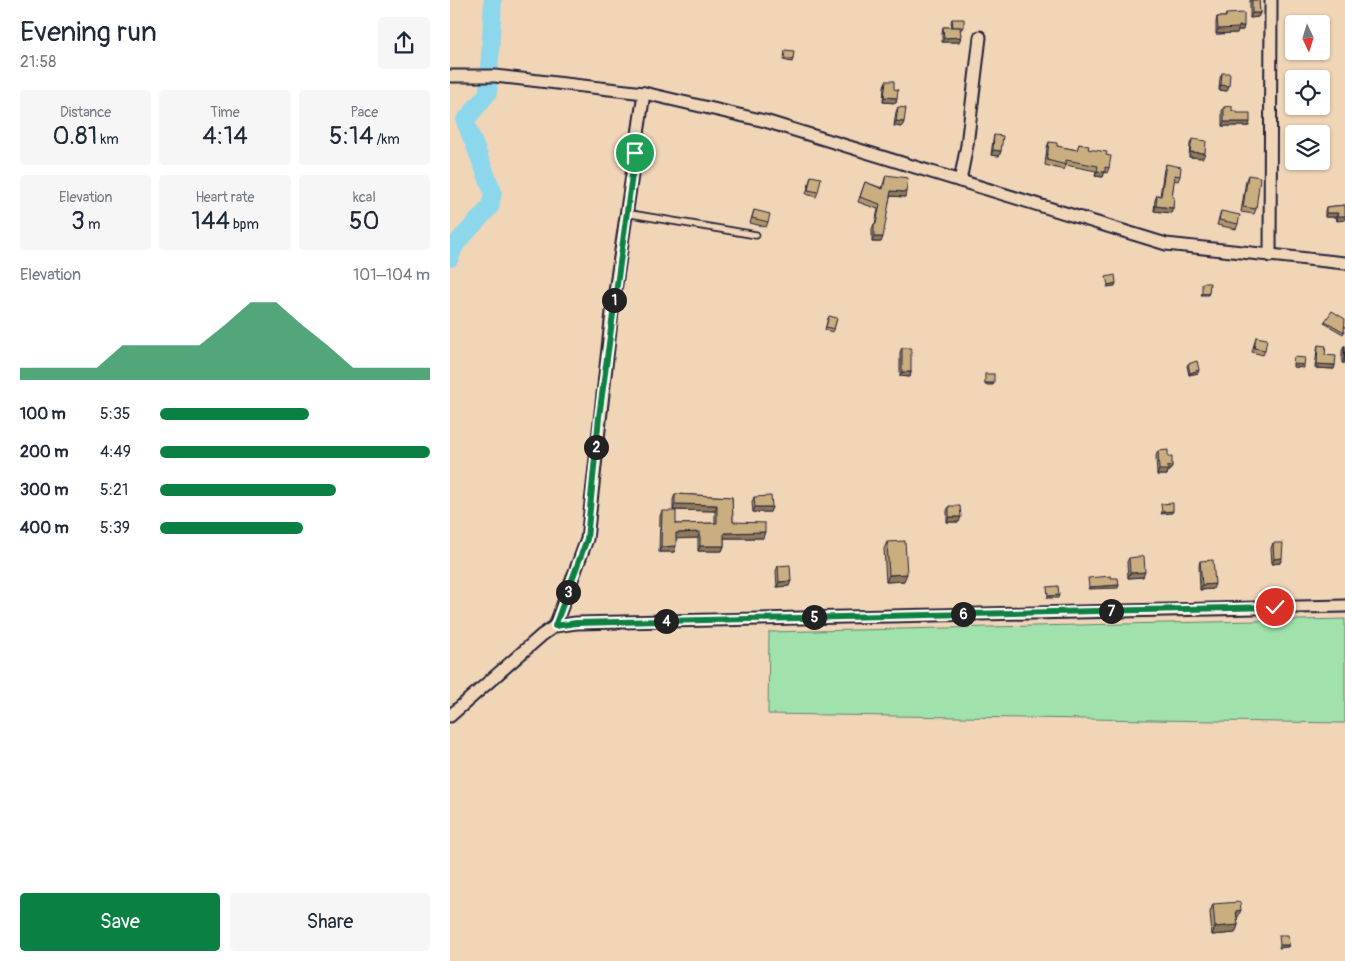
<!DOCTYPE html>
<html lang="en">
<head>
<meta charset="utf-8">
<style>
	body { margin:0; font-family:Pangolin,sans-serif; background:#f6f6f7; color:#1f2937; height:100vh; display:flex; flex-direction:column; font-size:19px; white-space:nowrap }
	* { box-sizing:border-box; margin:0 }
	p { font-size:16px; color:#747a83 }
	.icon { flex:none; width:28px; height:28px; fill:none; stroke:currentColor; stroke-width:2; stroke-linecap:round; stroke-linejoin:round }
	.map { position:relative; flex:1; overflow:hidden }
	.side { display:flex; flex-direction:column; background:#fff; width:450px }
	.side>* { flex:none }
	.needle { width:32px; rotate:176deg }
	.tools { position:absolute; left:835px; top:15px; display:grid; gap:10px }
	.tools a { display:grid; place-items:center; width:45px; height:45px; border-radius:5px; background:#fff; box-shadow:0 1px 4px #0004; font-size:25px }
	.pin { position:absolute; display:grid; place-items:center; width:42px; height:42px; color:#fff; margin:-21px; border:2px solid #fff; border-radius:50%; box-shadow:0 1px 5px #0007 }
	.km { position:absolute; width:25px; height:25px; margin:-12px; border-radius:50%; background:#222; color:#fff; font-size:14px; line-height:25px; text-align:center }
	.round { display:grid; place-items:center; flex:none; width:52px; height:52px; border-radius:5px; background:#f6f6f7 }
	.head { display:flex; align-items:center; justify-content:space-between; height:85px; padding:0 20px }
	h1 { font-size:28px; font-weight:600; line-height:38px }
	.figures { display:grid; grid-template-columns:repeat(3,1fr); gap:8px; height:85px; padding:5px 20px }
	.figures div { display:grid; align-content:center; border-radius:5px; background:#f6f6f7; text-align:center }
	.figures b { font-size:25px; font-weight:600 }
	.figures small { font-size:14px; font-weight:400 }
	.figures p { font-size:14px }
	.chart { height:140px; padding:10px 20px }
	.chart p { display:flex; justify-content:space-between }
	.chart svg { width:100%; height:90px; margin-top:5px; fill:#0b8043; opacity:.7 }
	.primary-button { display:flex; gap:10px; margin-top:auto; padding:10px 20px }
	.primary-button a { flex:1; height:58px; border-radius:5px; background:#0b8043; color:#fff; font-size:20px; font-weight:600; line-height:58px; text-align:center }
	.primary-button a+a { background:#f6f6f7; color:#1f2937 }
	ul { padding:0 20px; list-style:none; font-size:16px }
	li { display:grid; grid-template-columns:80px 60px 1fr; align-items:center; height:38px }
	li i { height:12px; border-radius:6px; background:#0b8043 }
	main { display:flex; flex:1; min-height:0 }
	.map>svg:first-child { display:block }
	.green { fill:#a1e2ac; stroke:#628274 }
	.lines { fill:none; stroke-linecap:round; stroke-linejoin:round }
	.river { stroke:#8dd7ed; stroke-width:18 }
	.lane-casing { stroke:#22223b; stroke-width:9 }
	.street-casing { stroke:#22223b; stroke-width:15 }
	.lane { stroke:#f0d5b7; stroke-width:5.5 }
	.street { stroke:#f0d5b7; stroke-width:11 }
	.wall { fill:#af966e; stroke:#22223b }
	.shaded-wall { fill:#8e7a5a; stroke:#22223b }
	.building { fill:#cbae80; stroke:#22223b }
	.route-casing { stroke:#fff; stroke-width:10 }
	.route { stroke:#0b8043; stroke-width:6 }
</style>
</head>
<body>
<main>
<section class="side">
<div class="head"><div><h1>Evening run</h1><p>21:58</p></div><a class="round"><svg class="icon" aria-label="share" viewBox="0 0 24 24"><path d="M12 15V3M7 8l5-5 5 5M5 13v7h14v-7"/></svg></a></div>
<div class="figures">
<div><p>Distance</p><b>0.81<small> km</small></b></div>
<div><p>Time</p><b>4:14</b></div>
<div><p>Pace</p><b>5:14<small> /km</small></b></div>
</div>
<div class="figures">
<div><p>Elevation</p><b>3<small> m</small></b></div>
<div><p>Heart rate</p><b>144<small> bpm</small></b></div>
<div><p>kcal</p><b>50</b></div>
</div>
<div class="chart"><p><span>Elevation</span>101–104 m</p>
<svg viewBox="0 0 160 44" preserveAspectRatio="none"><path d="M0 44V38L10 38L20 38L30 38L40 27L50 27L60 27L70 27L80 17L90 6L100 6L110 17L120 27L130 38L140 38L150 38L160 38V44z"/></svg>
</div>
<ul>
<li><b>100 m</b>5:35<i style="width:55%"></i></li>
<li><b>200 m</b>4:49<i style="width:100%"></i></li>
<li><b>300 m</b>5:21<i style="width:65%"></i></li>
<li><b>400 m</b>5:39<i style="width:53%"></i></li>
</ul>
<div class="primary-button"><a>Save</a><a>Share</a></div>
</section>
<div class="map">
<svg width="895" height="961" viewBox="0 0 895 961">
	<rect width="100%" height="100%" fill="#f0d5b7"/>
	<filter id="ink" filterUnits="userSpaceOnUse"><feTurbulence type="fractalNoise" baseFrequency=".02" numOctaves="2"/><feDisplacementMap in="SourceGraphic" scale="10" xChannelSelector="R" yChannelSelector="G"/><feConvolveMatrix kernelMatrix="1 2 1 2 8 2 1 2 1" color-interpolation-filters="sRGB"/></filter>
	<g filter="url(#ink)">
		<polygon class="green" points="895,619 895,723 318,714 319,632"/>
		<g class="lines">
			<polyline class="river" points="0,258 5,245 40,207 43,192 15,121 38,93 43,0"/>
			<defs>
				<polyline id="lane" points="175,213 306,235"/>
				<g id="street">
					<polyline points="0,76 45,76 194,93 315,121 716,244 895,263"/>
					<polyline points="510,181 517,145 530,37"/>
					<polyline points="820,256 821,0"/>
					<polyline points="105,626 137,539 162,312 194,93"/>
					<polyline points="0,716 92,635 105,626 126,623 895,606"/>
				</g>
			</defs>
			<use href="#lane" class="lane-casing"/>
			<use href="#street" class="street-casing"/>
			<use href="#lane" class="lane"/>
			<use href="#street" class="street"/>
		</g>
		<g class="wall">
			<polygon points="800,0 809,0 810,13 808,17 800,18"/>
			<polygon points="776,14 793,30 788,30 787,33 766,34 766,22 767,17 775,17"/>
			<polygon points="502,19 514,27 513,29 510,29 511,37 509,42 492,42 492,32 493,27 502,27 501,22"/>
			<polygon points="772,73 777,91 769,90 770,78"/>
			<polygon points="436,81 444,89 447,98 446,103 433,102 434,86"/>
			<polygon points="448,107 452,127 444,126 446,112"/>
			<polygon points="774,107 787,113 799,126 772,126 772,111"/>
			<polygon points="544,135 551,151 549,156 541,155 543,140"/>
			<polygon points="742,139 753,158 739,157 740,144"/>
			<polygon points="599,142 607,146 627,150 629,144 638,149 656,155 659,168 657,173 654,172 653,177 645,176 646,171 616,165 614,170 595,165 597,147"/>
			<polygon points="716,164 730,176 728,181 724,180 722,197 723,208 721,213 704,211 705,200 707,195 710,196 714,169"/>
			<polygon points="436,175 455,197 440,196 431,242 422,242 422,229 424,224 425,224 428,209 408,202 415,182 432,188"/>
			<polygon points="798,175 806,209 804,214 791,212 796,180"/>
			<polygon points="361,176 368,192 366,197 356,194"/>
			<polygon points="895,205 887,221 886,217 875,217 875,211 876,207"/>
			<polygon points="304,210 318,222 316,227 300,223"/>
			<polygon points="771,211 788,224 786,229 767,225"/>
			<polygon points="378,318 387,318 383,332 375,330"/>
			<polygon points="875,321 895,331 893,334 874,323"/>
			<polygon points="806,337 815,350 813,355 802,352"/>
			<polygon points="868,345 875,355 885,365 884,369 865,368 867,350"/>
			<polygon points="894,346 895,346 895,363 892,363 892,351"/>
			<polygon points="452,348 461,372 460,377 450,376 450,352"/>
			<polygon points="738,364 748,373 739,375 737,366"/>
			<polygon points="708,451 718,457 722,466 720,471 718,471 717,475 707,475 706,456"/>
			<polygon points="225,494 282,497 283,522 313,538 274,538 274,546 272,551 248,551 248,538 226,538 224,552 209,552 210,516 212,511 226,524 265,523 265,511 223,510 223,500"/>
			<polygon points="304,497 322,507 320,512 303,512 302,502"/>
			<polygon points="499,506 509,522 497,522 497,511"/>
			<polygon points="437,542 454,581 436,582 434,549"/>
			<polygon points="823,543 832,558 830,563 822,564 821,548"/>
			<polygon points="679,558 693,577 678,578 677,562"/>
			<polygon points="750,561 763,589 750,590 749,566"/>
			<polygon points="328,566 339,586 327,587 326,571"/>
			<polygon points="763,904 788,917 787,917 788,925 785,933 762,935 760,912"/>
		</g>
		<g class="shaded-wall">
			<polygon points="802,13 810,13 808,17 800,18"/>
			<polygon points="789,26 794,26 793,30 788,30 787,33 766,34 768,29"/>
			<polygon points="511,37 509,42 492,42 494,38"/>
			<polygon points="334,58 343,59 342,62 333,60"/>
			<polygon points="771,85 779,86 777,91 769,90"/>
			<polygon points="434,97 447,98 446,103 433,102"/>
			<polygon points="846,106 857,106 856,107 845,109"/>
			<polygon points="858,106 867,106 866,109 857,110"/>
			<polygon points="446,121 454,122 452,127 444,126"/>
			<polygon points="774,122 800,122 799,126 772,126"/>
			<polygon points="543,150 551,151 549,156 541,155"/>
			<polygon points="740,152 755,153 753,158 739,157"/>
			<polygon points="647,171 655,172 653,177 645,176"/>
			<polygon points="441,191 456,192 455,197 439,196"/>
			<polygon points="706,206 723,208 721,213 704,211"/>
			<polygon points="876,213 888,213 886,217 875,217"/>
			<polygon points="888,216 895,216 895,220 887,221"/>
			<polygon points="424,237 433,237 431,242 422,242"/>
			<polygon points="666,283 665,286 657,287 658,285"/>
			<polygon points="752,293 759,293 758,295 751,295"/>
			<polygon points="894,359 895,359 895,363 892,363"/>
			<polygon points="843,364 854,365 854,368 843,367"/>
			<polygon points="867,364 885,365 884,369 865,368"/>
			<polygon points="749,370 748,373 739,375 740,373"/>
			<polygon points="452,372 461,372 460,377 450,376"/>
			<polygon points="535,383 544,383 543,385 535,385"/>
			<polygon points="718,466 722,466 720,471 718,471 717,475 707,475 709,470"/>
			<polygon points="225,504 267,505 265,511 223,510"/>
			<polygon points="305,507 322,507 320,512 303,512"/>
			<polygon points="723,511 722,513 711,514 712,512"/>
			<polygon points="499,517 511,517 509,522 497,522"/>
			<polygon points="250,532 248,538 223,539 226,533"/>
			<polygon points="315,532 313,538 272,538 274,533"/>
			<polygon points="226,546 224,552 209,552 211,547"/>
			<polygon points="250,546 274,546 272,551 248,551"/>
			<polygon points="832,558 830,563 822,564 824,559"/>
			<polygon points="695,572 693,577 678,578 680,573"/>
			<polygon points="457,574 454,581 436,582 439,575"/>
			<polygon points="341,581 339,586 327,587 329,582"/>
			<polygon points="765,584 763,589 750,590 752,585"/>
			<polygon points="669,585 668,588 638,589 639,587"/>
			<polygon points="609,595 608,598 597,598 598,596"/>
			<polygon points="791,910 788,917 784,918 786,911"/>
			<polygon points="788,925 785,933 762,935 765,927"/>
			<polygon points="830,945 839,945 838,947 829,948"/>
		</g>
		<g class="building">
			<polygon points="802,0 809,0 810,13 802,13"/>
			<polygon points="794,13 794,26 789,26 789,28 768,29 767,17 776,17 776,14"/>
			<polygon points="502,19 514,19 514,27 503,27"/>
			<polygon points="493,27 510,27 511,37 494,38"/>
			<polygon points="335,50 344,51 343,59 334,58"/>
			<polygon points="772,73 780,73 779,86 771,85"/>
			<polygon points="436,81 444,81 444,89 448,90 447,98 434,97"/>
			<polygon points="782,106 782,111 787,111 787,113 800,113 800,122 774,122 774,107"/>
			<polygon points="448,107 456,108 454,122 446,121"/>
			<polygon points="544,135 553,136 551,151 543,150"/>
			<polygon points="742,139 756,141 755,153 740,152"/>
			<polygon points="599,142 607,143 607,146 627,150 629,144 639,146 638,149 657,152 656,155 661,156 659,168 655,167 655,172 647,171 648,166 616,160 616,165 597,160"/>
			<polygon points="716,164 731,167 730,176 725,175 722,197 724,197 723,208 706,206 707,195 711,196"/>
			<polygon points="436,175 458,178 456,192 441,191 433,237 424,237 424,224 426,224 430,204 410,197 415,182 433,189"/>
			<polygon points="798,175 810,177 806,209 793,207"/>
			<polygon points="361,176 371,178 368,192 358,190"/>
			<polygon points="895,205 895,216 888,216 888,213 876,213 876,207"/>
			<polygon points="304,210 320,214 318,222 302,218"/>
			<polygon points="771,211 790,215 788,224 769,220"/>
			<polygon points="665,275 666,283 658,285 656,277"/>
			<polygon points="752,283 760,283 759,293 752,293"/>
			<polygon points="882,311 895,319 894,332 875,321"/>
			<polygon points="379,316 387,318 384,329 376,327"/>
			<polygon points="806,337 817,339 815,350 804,348"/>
			<polygon points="868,345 876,346 875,355 886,356 885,365 867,364"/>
			<rect x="894" y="346" width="1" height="13"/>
			<rect x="452" y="348" width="9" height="24"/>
			<polygon points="844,357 855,358 854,365 843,364"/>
			<polygon points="747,361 749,370 740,373 738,364"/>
			<rect x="535" y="374" width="9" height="9"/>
			<polygon points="718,450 718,457 722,457 722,466 718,466 718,470 709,470 708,451"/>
			<polygon points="225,494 282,497 283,522 315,523 315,532 274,533 274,546 250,546 250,532 226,533 226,546 211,547 212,511 226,511 226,524 267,523 267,505 225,504"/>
			<polygon points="321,496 322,507 305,507 304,497"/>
			<polygon points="723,503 723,511 712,512 711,504"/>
			<polygon points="499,506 510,506 511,517 499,517"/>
			<polygon points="455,541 457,574 439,575 437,542"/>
			<polygon points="823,543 833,543 832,558 824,559"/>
			<polygon points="694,556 695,572 680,573 679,558"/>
			<polygon points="763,560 765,584 752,585 750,561"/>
			<polygon points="340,565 341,581 329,582 328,566"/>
			<polygon points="661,576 661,578 668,578 669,585 639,587 638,578"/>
			<polygon points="608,586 609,595 598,596 597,587"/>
			<polygon points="790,902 791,910 786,911 788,925 765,927 763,904"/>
			<polygon points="829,935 838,935 839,945 830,945"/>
		</g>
	</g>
	<g class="lines" filter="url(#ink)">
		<defs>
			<polyline id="route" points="185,153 149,417 137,539 105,626 126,623 825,607"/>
		</defs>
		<use href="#route" class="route-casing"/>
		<use href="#route" class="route"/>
	</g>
</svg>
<div class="tools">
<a><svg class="needle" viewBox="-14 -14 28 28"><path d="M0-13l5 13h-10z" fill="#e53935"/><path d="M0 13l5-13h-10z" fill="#747a83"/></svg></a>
<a><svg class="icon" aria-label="locate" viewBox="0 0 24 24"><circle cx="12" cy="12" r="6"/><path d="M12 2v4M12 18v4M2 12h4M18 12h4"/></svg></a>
<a><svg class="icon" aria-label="layers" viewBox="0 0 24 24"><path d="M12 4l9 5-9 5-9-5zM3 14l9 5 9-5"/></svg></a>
</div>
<div class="pin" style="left:185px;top:153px;background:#1e9e55"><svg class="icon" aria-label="arrive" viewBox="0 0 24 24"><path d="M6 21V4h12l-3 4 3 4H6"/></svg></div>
<div class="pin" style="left:825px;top:607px;background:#d93025"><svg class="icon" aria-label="check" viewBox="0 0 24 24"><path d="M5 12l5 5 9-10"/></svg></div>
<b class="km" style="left:164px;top:300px">1</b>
<b class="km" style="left:146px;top:447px">2</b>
<b class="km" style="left:118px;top:592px">3</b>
<b class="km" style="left:216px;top:621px">4</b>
<b class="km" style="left:364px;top:617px">5</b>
<b class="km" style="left:513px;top:614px">6</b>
<b class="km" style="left:661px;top:611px">7</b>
</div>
</main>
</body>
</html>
